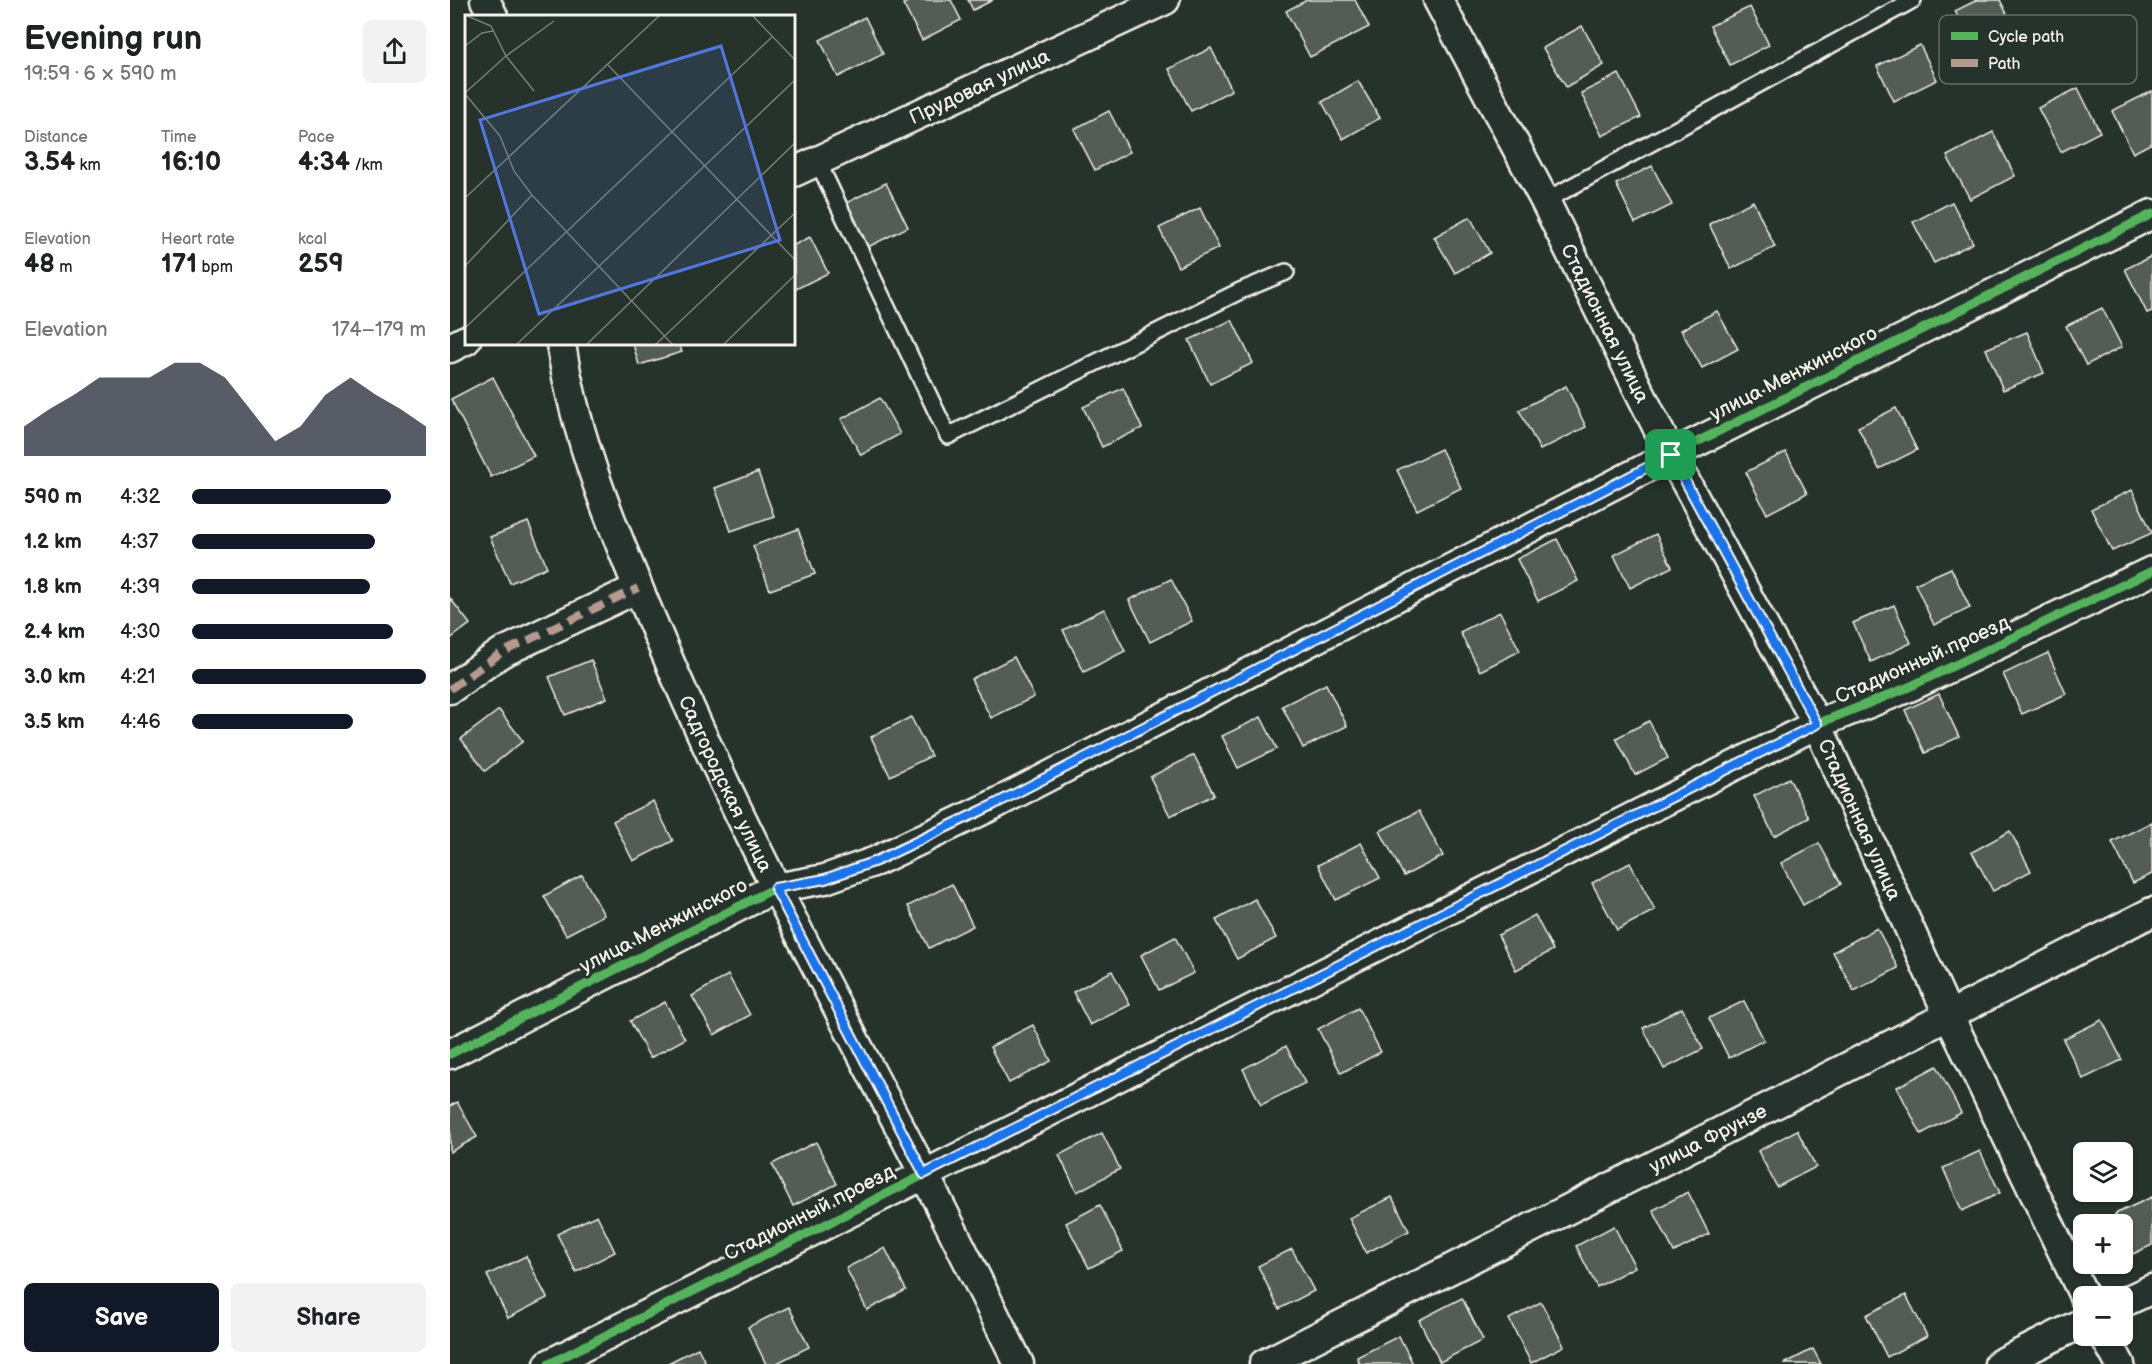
<!DOCTYPE html>
<html lang="en">
<head>
<meta charset="utf-8">
<style>
	body { margin:0; font-family:"Balsamiq Sans",sans-serif; background:#f2f2f2; color:#202124; height:100vh; display:flex; flex-direction:column; font-size:22px; white-space:nowrap }
	* { box-sizing:border-box; margin:0 }
	p { font-size:20px; color:#757577 }
	.icon { flex:none; width:33px; height:33px; fill:none; stroke:currentColor; stroke-width:2; stroke-linecap:round; stroke-linejoin:round }
	.map { position:relative; flex:1; overflow:hidden }
	.sheet { display:flex; flex-direction:column; background:#fff; width:450px }
	.sheet>* { flex:none }
	.controls { position:absolute; left:1623px; top:1142px; display:grid; gap:12px }
	.controls a { display:grid; place-items:center; width:60px; height:60px; border-radius:9px; background:#fff; box-shadow:0 2px 4px #0004; font-size:30px }
	.pin { position:absolute; display:grid; place-items:center; width:51px; height:51px; color:#fff; margin:-26px; border-radius:12px; box-shadow:0 3px 9px #0006 }
	.round { display:grid; place-items:center; flex:none; width:63px; height:63px; border-radius:9px; background:#f2f2f2 }
	.overview { display:flex; align-items:center; justify-content:space-between; height:102px; padding:0 24px }
	h1 { font-size:33px; font-weight:700; line-height:45px }
	.metrics { display:grid; grid-template-columns:repeat(3,1fr); gap:9px; height:102px; padding:6px 24px }
	.metrics div { display:grid; align-content:center }
	.metrics b { font-size:26px; font-weight:700 }
	.metrics small { font-size:16px; font-weight:400 }
	.metrics p { font-size:16px }
	.chart { height:168px; padding:12px 24px }
	.chart p { display:flex; justify-content:space-between }
	.chart svg { width:100%; height:108px; margin-top:6px; fill:#111827; opacity:.7 }
	.cta { display:flex; gap:12px; margin-top:auto; padding:12px 24px }
	.cta a { flex:1; height:69px; border-radius:9px; background:#111827; color:#fff; font-size:24px; font-weight:700; line-height:69px; text-align:center }
	.cta a+a { background:#f2f2f2; color:#202124 }
	ul { padding:0 24px; list-style:none; font-size:20px }
	li { display:grid; grid-template-columns:96px 72px 1fr; align-items:center; height:45px }
	li i { height:15px; border-radius:8px; background:#111827 }
	main { display:flex; flex:1; min-height:0 }
	.map>svg:first-child { display:block }
	.building { fill:#525c55; stroke:#f4f1e8; stroke-width:1.5 }
	.lines { fill:none; stroke-linecap:round; stroke-linejoin:round }
	.service-casing { stroke:#f4f1e8; stroke-width:20 }
	.minor-casing { stroke:#f4f1e8; stroke-width:33 }
	.service { stroke:#26332d; stroke-width:15 }
	.minor { stroke:#26332d; stroke-width:28 }
	.quiet { stroke:#b69a8f; stroke-width:8; stroke-dasharray:15 8; stroke-linecap:butt }
	.cycleway-casing { stroke:#26332d; stroke-width:13 }
	.cycleway { stroke:#56b35d; stroke-width:9 }
	.route-casing { stroke:#fff; stroke-width:12 }
	.route { stroke:#1a73e8; stroke-width:8 }
	.labels { text-anchor:middle; stroke-width:6; stroke-linejoin:round; paint-order:stroke }
	.street-label { font-size:20px; fill:#f4f1e8; stroke:#26332d }
	.inset-road { fill:none; stroke:#787f78; stroke-width:1.5 }
	.view { fill:#5377dc; fill-opacity:0.15; stroke:#5377dc; stroke-width:3 }
	.inset-edge { fill:none; stroke:#f4f1e8; stroke-width:3 }
	.key { fill:#26332d; stroke:#646c65; stroke-width:1.5 }
	.key-label { font-size:16px; fill:#f4f1e8 }
</style>
</head>
<body>
<main>
<section class="sheet">
<div class="overview"><div><h1>Evening run</h1><p>19:59 · 6 × 590 m</p></div><a class="round"><svg class="icon" aria-label="share" viewBox="0 0 24 24"><path d="M12 15V3M7 8l5-5 5 5M5 13v7h14v-7"/></svg></a></div>
<div class="metrics">
<div><p>Distance</p><b>3.54<small> km</small></b></div>
<div><p>Time</p><b>16:10</b></div>
<div><p>Pace</p><b>4:34<small> /km</small></b></div>
</div>
<div class="metrics">
<div><p>Elevation</p><b>48<small> m</small></b></div>
<div><p>Heart rate</p><b>171<small> bpm</small></b></div>
<div><p>kcal</p><b>259</b></div>
</div>
<div class="chart"><p><span>Elevation</span>174–179 m</p>
<svg viewBox="0 0 160 44" preserveAspectRatio="none"><path d="M0 44V32L10 25L20 19L30 12L40 12L50 12L60 6L70 6L80 12L90 25L100 38L110 32L120 19L130 12L140 19L150 25L160 32V44z"/></svg>
</div>
<ul>
<li><b>590 m</b>4:32<i style="width:85%"></i></li>
<li><b>1.2 km</b>4:37<i style="width:78%"></i></li>
<li><b>1.8 km</b>4:39<i style="width:76%"></i></li>
<li><b>2.4 km</b>4:30<i style="width:86%"></i></li>
<li><b>3.0 km</b>4:21<i style="width:100%"></i></li>
<li><b>3.5 km</b>4:46<i style="width:69%"></i></li>
</ul>
<div class="cta"><a>Save</a><a>Share</a></div>
</section>
<div class="map">
<svg width="1702" height="1364" viewBox="0 0 1702 1364">
	<rect width="100%" height="100%" fill="#26332d"/>
	<filter id="ink" filterUnits="userSpaceOnUse"><feTurbulence type="fractalNoise" baseFrequency=".0167" numOctaves="2"/><feDisplacementMap in="SourceGraphic" scale="12" xChannelSelector="R" yChannelSelector="G"/><feConvolveMatrix kernelMatrix="1 2 1 2 8 2 1 2 1" color-interpolation-filters="sRGB"/></filter>
	<g filter="url(#ink)">
		<g class="building">
			<polygon points="462,0 501,0 511,20 472,40 453,4"/>
			<polygon points="518,0 543,0 523,10"/>
			<polygon points="857,0 905,0 919,27 860,57 836,11"/>
			<polygon points="1527,0 1550,0 1567,34 1527,54 1505,11"/>
			<polygon points="1300,7 1319,45 1280,65 1260,26"/>
			<polygon points="415,17 433,54 388,77 370,40"/>
			<polygon points="1132,26 1154,65 1116,87 1093,48"/>
			<polygon points="1470,45 1487,80 1444,101 1427,66"/>
			<polygon points="761,48 782,90 741,111 719,69"/>
			<polygon points="1169,74 1191,117 1152,136 1131,93"/>
			<polygon points="908,81 930,118 893,139 872,102"/>
			<polygon points="1628,88 1650,132 1611,152 1588,108"/>
			<polygon points="1702,91 1702,143 1683,153 1662,111"/>
			<polygon points="659,111 680,152 645,170 624,129"/>
			<polygon points="1543,132 1565,176 1520,199 1497,156"/>
			<polygon points="1202,166 1222,205 1185,223 1166,184"/>
			<polygon points="436,183 458,227 418,247 396,203"/>
			<polygon points="1303,201 1325,247 1281,269 1259,224"/>
			<polygon points="1502,202 1523,243 1484,263 1463,222"/>
			<polygon points="750,208 769,248 728,267 709,228"/>
			<polygon points="1020,217 1040,253 1005,273 984,237"/>
			<polygon points="360,237 378,273 344,290 344,245"/>
			<polygon points="1702,256 1702,311 1697,313 1675,269"/>
			<polygon points="1652,308 1672,347 1636,365 1616,326"/>
			<polygon points="1267,311 1288,349 1252,368 1231,330"/>
			<polygon points="782,320 803,363 760,384 739,340"/>
			<polygon points="1577,332 1594,373 1553,390 1536,349"/>
			<polygon points="183,344 229,344 232,352 189,365"/>
			<polygon points="43,377 84,456 41,477 1,399"/>
			<polygon points="1116,386 1136,427 1090,450 1069,410"/>
			<polygon points="673,388 692,428 652,447 633,407"/>
			<polygon points="430,398 450,434 411,455 391,419"/>
			<polygon points="1446,408 1467,450 1429,469 1408,427"/>
			<polygon points="991,449 1011,488 967,510 947,470"/>
			<polygon points="1336,452 1357,493 1317,514 1296,472"/>
			<polygon points="308,472 324,516 281,531 265,488"/>
			<polygon points="1682,490 1702,533 1662,551 1641,509"/>
			<polygon points="78,522 97,567 60,583 40,537"/>
			<polygon points="348,529 365,574 320,590 303,546"/>
			<polygon points="1206,534 1222,567 1180,588 1164,555"/>
			<polygon points="1107,539 1128,581 1088,601 1067,559"/>
			<polygon points="1501,568 1520,608 1484,625 1465,584"/>
			<polygon points="721,579 742,621 700,642 679,600"/>
			<polygon points="0,598 20,624 0,639"/>
			<polygon points="1444,605 1461,643 1421,662 1403,623"/>
			<polygon points="654,609 675,651 634,672 613,630"/>
			<polygon points="1050,612 1070,651 1030,671 1010,632"/>
			<polygon points="1598,653 1616,694 1572,714 1553,674"/>
			<polygon points="564,657 584,697 541,718 521,679"/>
			<polygon points="141,660 157,698 115,715 99,677"/>
			<polygon points="876,684 897,726 853,748 832,706"/>
			<polygon points="1489,694 1509,737 1475,753 1455,710"/>
			<polygon points="49,710 73,741 35,771 11,739"/>
			<polygon points="461,717 481,756 440,776 421,737"/>
			<polygon points="811,717 827,749 788,768 772,736"/>
			<polygon points="1199,721 1218,758 1185,775 1166,738"/>
			<polygon points="744,755 764,795 720,816 700,777"/>
			<polygon points="1339,778 1359,818 1324,836 1304,796"/>
			<polygon points="203,801 223,841 183,861 163,821"/>
			<polygon points="969,811 993,856 954,876 930,831"/>
			<polygon points="1702,822 1702,874 1683,883 1662,842"/>
			<polygon points="1560,831 1581,871 1543,891 1522,852"/>
			<polygon points="911,843 930,878 886,900 868,865"/>
			<polygon points="1369,843 1391,884 1353,905 1331,863"/>
			<polygon points="1180,863 1205,910 1167,930 1142,883"/>
			<polygon points="132,875 154,915 116,935 94,896"/>
			<polygon points="502,884 523,926 479,948 458,906"/>
			<polygon points="805,899 826,938 787,959 766,920"/>
			<polygon points="1085,915 1103,950 1066,970 1048,935"/>
			<polygon points="1427,928 1448,968 1404,991 1383,952"/>
			<polygon points="725,937 744,973 709,990 691,955"/>
			<polygon points="662,971 680,1005 640,1025 623,992"/>
			<polygon points="278,975 300,1015 264,1035 242,996"/>
			<polygon points="1294,1001 1314,1040 1279,1058 1259,1018"/>
			<polygon points="215,1002 235,1039 200,1058 180,1021"/>
			<polygon points="908,1008 931,1052 891,1073 868,1029"/>
			<polygon points="1232,1008 1253,1049 1214,1069 1193,1028"/>
			<polygon points="1652,1020 1672,1060 1633,1079 1613,1039"/>
			<polygon points="583,1025 601,1061 559,1083 540,1047"/>
			<polygon points="836,1046 855,1083 811,1105 793,1069"/>
			<polygon points="1487,1066 1511,1113 1471,1134 1447,1087"/>
			<polygon points="7,1102 27,1137 0,1152 0,1106"/>
			<polygon points="1347,1130 1366,1167 1327,1187 1308,1151"/>
			<polygon points="652,1133 670,1169 627,1192 609,1155"/>
			<polygon points="366,1142 387,1184 343,1206 322,1164"/>
			<polygon points="1530,1151 1550,1193 1512,1211 1493,1168"/>
			<polygon points="1238,1192 1259,1234 1224,1252 1203,1210"/>
			<polygon points="942,1197 959,1231 916,1253 899,1218"/>
			<polygon points="1702,1197 1702,1245 1683,1254 1672,1231 1672,1224 1669,1224 1665,1214"/>
			<polygon points="650,1205 673,1251 639,1268 616,1223"/>
			<polygon points="147,1215 165,1252 126,1272 107,1234"/>
			<polygon points="1164,1226 1185,1267 1147,1287 1126,1246"/>
			<polygon points="435,1248 456,1290 417,1310 396,1268"/>
			<polygon points="842,1249 864,1291 829,1309 808,1266"/>
			<polygon points="76,1256 97,1298 58,1318 37,1275"/>
			<polygon points="1456,1295 1477,1336 1437,1357 1416,1315"/>
			<polygon points="1012,1298 1033,1340 990,1362 969,1320"/>
			<polygon points="1091,1302 1114,1346 1081,1363 1059,1319"/>
			<polygon points="339,1307 359,1347 325,1364 316,1364 298,1327"/>
			<polygon points="949,1336 963,1364 910,1364 907,1357"/>
			<polygon points="248,1348 256,1364 216,1364"/>
			<polygon points="1363,1349 1371,1364 1334,1364"/>
		</g>
		<g class="lines">
			<defs>
				<g id="service">
					<polyline points="367,160 498,436 790,291 836,272"/>
					<polyline points="1095,201 1463,0"/>
				</g>
				<g id="minor">
					<polyline points="35,0 43,16"/>
					<path id="s1" d="M988,0L1095,201L1221,455L1367,724L1498,1014L1634,1296"/>
					<path id="s2" d="M344,172L715,0"/>
					<path id="s3" d="M111,344C127,448 170,545 211,642C288,824 383,997 473,1172C506,1236 537,1300 569,1364"/>
					<polyline points="0,348 16,340"/>
					<polyline points="0,689 51,653 188,588"/>
					<polyline points="0,1054 325,888 375,879 426,861 543,805 1221,455 1702,214"/>
					<polyline points="1672,1303 1702,1289"/>
					<polyline points="1654,1335 1670,1364"/>
					<polyline points="99,1364 1367,724 1459,687 1702,571"/>
					<path id="s4" d="M814,1364L1702,912"/>
					<polyline points="1549,1364 1634,1322"/>
				</g>
			</defs>
			<use href="#service" class="service-casing"/>
			<use href="#minor" class="minor-casing"/>
			<use href="#service" class="service"/>
			<use href="#minor" class="minor"/>
			<polyline class="quiet" points="0,689 51,653 188,588"/>
			<defs>
				<g id="cycleway">
					<polyline points="0,1054 325,888 375,879 426,861 543,805 1221,455 1702,214"/>
					<polyline points="99,1364 1367,724 1459,687 1702,571"/>
				</g>
			</defs>
			<use href="#cycleway" class="cycleway-casing"/>
			<use href="#cycleway" class="cycleway"/>
		</g>
	</g>
	<g class="lines" filter="url(#ink)">
		<defs>
			<polygon id="route" points="1221,455 1367,724 474,1174 325,888 375,879 426,861 543,805"/>
		</defs>
		<use href="#route" class="route-casing"/>
		<use href="#route" class="route"/>
	</g>
	<g class="labels">
		<g class="street-label">
			<text dy="7" stroke="none"><textPath href="#s2" startOffset="204">Прудовая улица</textPath></text>
			<text dy="7" stroke="none"><textPath href="#s1" startOffset="364">Стадионная улица</textPath></text>
			<text transform="translate(1343 373) rotate(-27)" y="7">улица Менжинского</text>
			<text transform="translate(1472 659) rotate(-24)" y="7">Стадионный проезд</text>
			<text dy="7" stroke="none"><textPath href="#s3" startOffset="471">Садгородская улица</textPath></text>
			<text dy="7" stroke="none"><textPath href="#s1" startOffset="922">Стадионная улица</textPath></text>
			<text transform="translate(213 925) rotate(-27)" y="7">улица Менжинского</text>
			<text dy="7" stroke="none"><textPath href="#s4" startOffset="498">улица Фрунзе</textPath></text>
			<text transform="translate(359 1212) rotate(-27)" y="7">Стадионный проезд</text>
		</g>
	</g>
	<g transform="translate(15 15)">
		<rect width="330" height="330" fill="#26332d"/>
		<path class="inset-road" d="M0,0L26,11L41,41L89,6M287,0L330,45M0,31L17,18L28,16M143,50L330,245M0,78L41,41L69,76M0,79L35,121L49,156L67,180L208,330M0,183L195,0M0,251L67,180M0,313L307,22M51,330L330,65M121,330L330,128M190,330L330,198M258,330L330,260"/>
		<path class="view" d="M256,31L315,225L74,299L15,105Z"/>
		<rect width="330" height="330" class="inset-edge"/>
	</g>
	<rect x="1489" y="15" width="198" height="69" rx="9" class="key"/>
	<rect x="1501" y="32" width="27" height="8" fill="#56b35d"/>
	<rect x="1501" y="59" width="27" height="8" fill="#b69a8f"/>
	<g class="key-label">
		<text x="1538" y="42">Cycle path</text>
		<text x="1538" y="69">Path</text>
	</g>
</svg>
<div class="controls">
<a><svg class="icon" aria-label="layers" viewBox="0 0 24 24"><path d="M12 4l9 5-9 5-9-5zM3 14l9 5 9-5"/></svg></a>
<a>+</a>
<a>−</a>
</div>
<div class="pin" style="left:1221px;top:455px;background:#1e9e55"><svg class="icon" aria-label="arrive" viewBox="0 0 24 24"><path d="M6 21V4h12l-3 4 3 4H6"/></svg></div>
</div>
</main>
</body>
</html>
